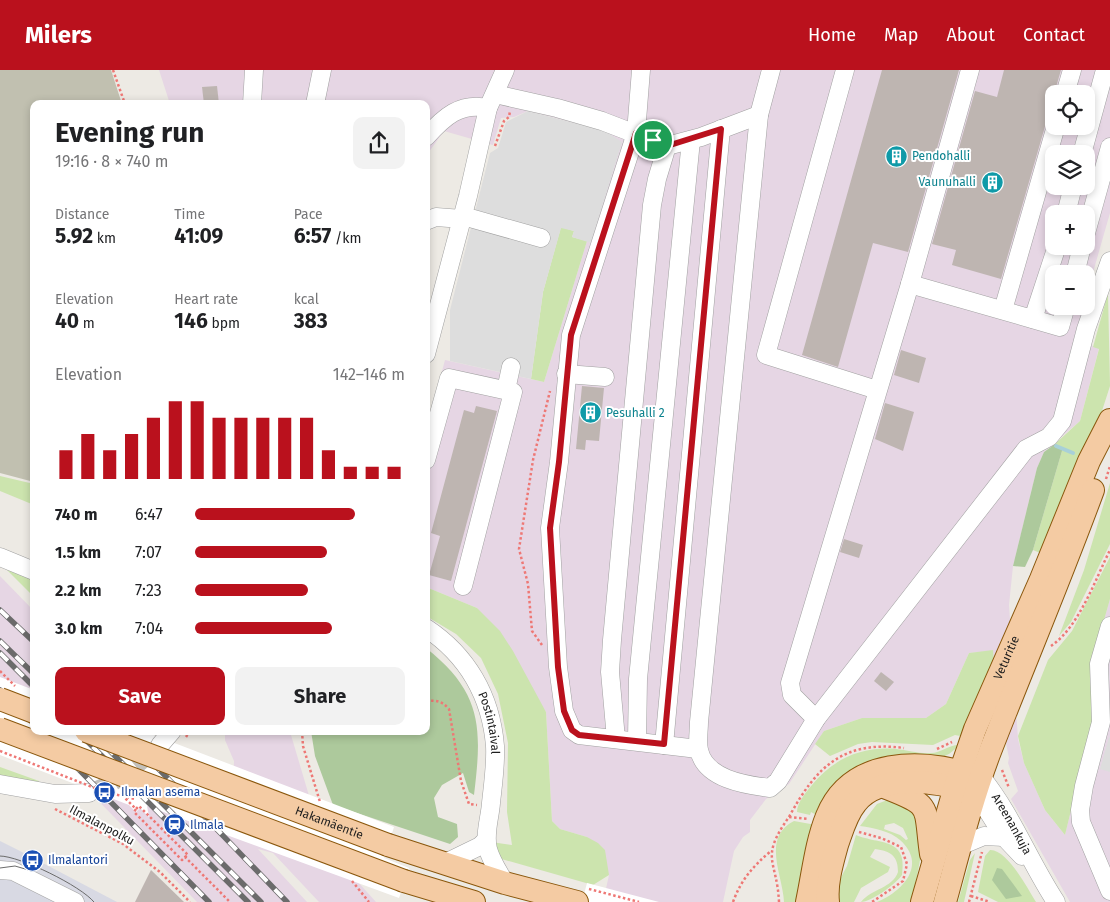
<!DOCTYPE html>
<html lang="en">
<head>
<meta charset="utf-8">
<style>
	body { margin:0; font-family:"Fira Sans",sans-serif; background:#f2f2f2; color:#202124; height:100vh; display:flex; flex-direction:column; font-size:19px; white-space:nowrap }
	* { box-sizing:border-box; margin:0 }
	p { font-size:16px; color:#757577 }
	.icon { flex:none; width:28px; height:28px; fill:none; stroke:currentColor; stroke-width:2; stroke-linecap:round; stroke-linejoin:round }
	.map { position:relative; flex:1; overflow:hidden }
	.sheet { position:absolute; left:30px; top:30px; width:400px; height:635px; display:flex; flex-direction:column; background:#fff; border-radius:10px; box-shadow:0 2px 8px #0003 }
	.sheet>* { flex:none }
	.controls { position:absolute; left:1045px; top:15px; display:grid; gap:10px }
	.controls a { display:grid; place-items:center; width:50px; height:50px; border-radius:10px; background:#fff; box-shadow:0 2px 8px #0003; font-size:25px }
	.pin { position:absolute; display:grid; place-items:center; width:42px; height:42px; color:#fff; margin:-21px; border:2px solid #fff; border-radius:50%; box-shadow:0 1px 5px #0007 }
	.round { display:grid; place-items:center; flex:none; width:52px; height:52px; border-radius:10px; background:#f2f2f2 }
	.summary { display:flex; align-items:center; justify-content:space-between; height:85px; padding:0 25px }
	h1 { font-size:28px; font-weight:700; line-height:38px }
	.figures { display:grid; grid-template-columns:repeat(3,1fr); gap:8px; height:85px; padding:5px 25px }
	.figures div { display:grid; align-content:center }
	.figures b { font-size:21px; font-weight:700 }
	.figures small { font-size:14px; font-weight:400 }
	.figures p { font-size:14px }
	.chart { height:140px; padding:10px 25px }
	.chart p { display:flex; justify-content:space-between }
	.chart svg { width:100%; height:90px; margin-top:5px; stroke:#ba111d; stroke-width:6 }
	.action { display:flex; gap:10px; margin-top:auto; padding:10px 25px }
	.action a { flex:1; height:58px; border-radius:10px; background:#ba111d; color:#fff; font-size:20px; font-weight:700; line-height:58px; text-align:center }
	.action a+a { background:#f2f2f2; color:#202124 }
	ul { padding:0 25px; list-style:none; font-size:16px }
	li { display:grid; grid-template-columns:80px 60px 1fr; align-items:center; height:38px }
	li i { height:12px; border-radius:6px; background:#ba111d }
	header { display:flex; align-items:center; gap:30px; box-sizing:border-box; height:70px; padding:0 25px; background:#ba111d; color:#fff }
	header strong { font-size:24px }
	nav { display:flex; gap:28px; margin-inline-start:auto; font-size:18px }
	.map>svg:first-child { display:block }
	.industrial { fill:#e6d6e4; fill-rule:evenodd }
	.construction { fill:#c1c0b0 }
	.grass { fill:#cce4ae; fill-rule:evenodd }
	.forest { fill:#adc99c }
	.parking { fill:#ddd }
	.plaza { fill:#d8d9e3 }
	.pier { fill:#fff }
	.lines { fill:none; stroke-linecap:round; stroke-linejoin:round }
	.stream { stroke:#a8d0d8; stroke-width:4 }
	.building { fill:#beb5b1 }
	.minor-tunnel { stroke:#c3c1bc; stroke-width:18; stroke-dasharray:18 9; stroke-linecap:butt }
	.minor-casing { stroke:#a1a1a1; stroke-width:19 }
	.major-casing { stroke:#8a570c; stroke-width:24 }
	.path { stroke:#ee7875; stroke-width:2.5; stroke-dasharray:2.5 2.5; stroke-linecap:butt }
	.minor { stroke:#fff; stroke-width:18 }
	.major { stroke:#f4cba3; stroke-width:22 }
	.tram { stroke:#6b6b6b; stroke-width:1 }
	.rail-casing { stroke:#6b6b6b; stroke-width:5.5 }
	.rail { stroke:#fff; stroke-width:4; stroke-dasharray:11; stroke-linecap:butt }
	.major-bridge-casing { stroke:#8a570c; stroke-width:24; stroke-linecap:butt }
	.path-bridge { stroke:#ee7875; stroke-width:2.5; stroke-dasharray:2.5 2.5; stroke-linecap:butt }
	.major-bridge { stroke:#f4cba3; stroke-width:22 }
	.route-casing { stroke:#fff; stroke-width:10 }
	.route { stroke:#ba111d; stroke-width:6 }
	.labels { text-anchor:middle; stroke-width:4; stroke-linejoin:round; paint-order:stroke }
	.culture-label { font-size:12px; fill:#0d838f; stroke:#fff; text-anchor:start }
	.street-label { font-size:12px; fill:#1d1d1d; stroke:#fff }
	.transit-label { font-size:12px; fill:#164399; stroke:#fff; text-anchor:start }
</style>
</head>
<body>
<header>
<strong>Milers</strong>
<nav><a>Home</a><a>Map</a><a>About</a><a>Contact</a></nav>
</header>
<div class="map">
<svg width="1110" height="832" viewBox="0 0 1110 832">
	<rect width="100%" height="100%" fill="#edeae4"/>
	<g class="industrial">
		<path d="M159,0H1110V143L1086,227V204H1054V236H1084L1074,271L1099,278L1080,351L1044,382L1037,398L1013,496L1009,535L1018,669L1024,693L1045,740L1065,765L1093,650L1090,599L1110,529V832H1070L1011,729L1018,721L1008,693L1009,688L998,634L993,581L969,583L946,634L926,648H862L824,661L789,714L766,729L750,750V762L743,767L734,781L723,832H603L609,805L587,767L560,759L552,751L546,642L477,538L426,517V361L445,290L544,312L587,171L591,173L605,61L528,41L514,47L501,48L493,75L444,61L426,86V34H170ZM1054,24H1086V56H1054ZM1054,84H1086V116H1054ZM1054,144H1086V176H1054Z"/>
		<polygon points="0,506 34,541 34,661 144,661 173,685 233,721 234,691 225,670 225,661 295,661 291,665 310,729 358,812 376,832 319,832 273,783 258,779 307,832 197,832 0,630"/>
	</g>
	<polygon class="construction" points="0,0 111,0 122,34 34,34 34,412 0,403"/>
	<g class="grass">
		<polygon points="561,157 574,161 572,167 587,171 544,312 531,309 543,222"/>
		<polygon points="1108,223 1110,316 1101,344 1045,485 1033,480 1062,381 1062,377 1055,374 1080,351 1099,279 1093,277"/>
		<polygon points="0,406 34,414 34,435 0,421"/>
		<polygon points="1110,413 1110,474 1071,552 1059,566 1084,500"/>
		<polygon points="1110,487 1110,529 1090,599 1093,650 1065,765 1045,740 1024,693 1018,666 1048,590 1072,561"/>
		<polygon points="4,497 34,509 34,527"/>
		<polygon points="426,517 477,538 500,561 513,581 546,642 552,751 560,759 587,767 598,773 605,780 609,805 593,815 498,788 491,772 512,775 507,742 508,673 498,624 481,588 456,564 426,546"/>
		<polygon points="993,580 994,594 965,667 955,665 933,675 872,672 858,674 830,686 815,674 824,661 862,648 926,648 946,634 969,583"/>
		<path d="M960,675L949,684L818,746L811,742L810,745L797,742C797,733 806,722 812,715C833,689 862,676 896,679C908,680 919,684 931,683C941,683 950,674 960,675Z"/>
		<polygon points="0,697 39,711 38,714 0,707"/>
		<path d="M890,729L914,735L921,785L912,832H877C902,822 928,795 900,770C890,761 874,758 860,756L877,734ZM894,753L903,758L908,769L906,770L900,765L884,759L885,755Z"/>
		<path d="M794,751L816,755L798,832H784C783,805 761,768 794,751Z"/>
		<path d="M856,765C880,775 908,767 902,805C896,814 871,832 861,832C871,819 893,818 898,802C898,786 891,781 875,779L870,787L890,797L888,802L861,818L854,832H836V817L847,796Z"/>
		<path d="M990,780C1007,779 1028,819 1036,832H998L978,822L985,786Z"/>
		<polygon points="975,783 964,832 958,832 970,790"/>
	</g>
	<g class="forest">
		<polygon points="1055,374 1062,377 1062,381 1033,480 1025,497 1013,496 1037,398 1044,382"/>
		<path d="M426,578C483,623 482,659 474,725L469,722L463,703L442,715L434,728L438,747L457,754L458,767L450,774L333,735L315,686L311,661H426Z"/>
		<polygon points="997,798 1002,799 1022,826 1006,829 992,810"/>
	</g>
	<g class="parking">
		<polygon points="528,41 605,61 622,72 591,173 572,167 574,161 561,158 543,222 531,309 450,291 450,240 490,83 498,78 506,52"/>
		<polygon points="1109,667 1110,668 1110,702 1100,699"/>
	</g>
	<polygon class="plaza" points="0,771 18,780 117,832 0,832"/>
	<g class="pier">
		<polygon points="0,607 34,620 34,661 143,661 394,757 384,788 409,798 399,828 147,736 149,747 140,738 136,742 129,735 0,685"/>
		<polygon points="587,813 659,832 582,832"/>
	</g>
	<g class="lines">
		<polyline class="stream" points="1056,376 1073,383"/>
	</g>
	<g class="building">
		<polygon points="882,0 959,0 908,182 873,173 838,297 802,285"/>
		<polygon points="1004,0 1061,0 1054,24 1054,46 1046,53 1001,209 952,195 956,180 932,174 975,21 997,27"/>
		<polygon points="217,16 219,34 204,34 202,17"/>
		<polygon points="901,280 926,288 919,313 894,305"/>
		<polygon points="582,316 604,318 599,371 586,370 585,380 576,379"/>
		<polygon points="885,333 914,342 903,381 875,369"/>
		<polygon points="476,336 497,341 451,511 429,505 440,466 431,463 464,340 474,343"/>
		<polygon points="844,469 863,475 859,488 840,482"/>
		<polygon points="881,602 894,612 886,621 874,611"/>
		<polygon points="151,800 184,832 135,832"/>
	</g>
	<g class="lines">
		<path class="minor-tunnel" d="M89,723C116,714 134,697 156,678"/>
		<defs>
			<g id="minor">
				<polyline points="641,0 636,63 571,265 559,392 550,458 558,597 564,641 572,660 579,665 698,679"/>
				<path d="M771,0L759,45L699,652C699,661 697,671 699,680C705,709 745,715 770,718L778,711L816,649L1026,379L1049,367L1062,351L1086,259L1110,191"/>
				<polyline points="845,0 766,285 877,320"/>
				<polyline points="495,24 557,38 602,51 667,76 701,67 759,45"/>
				<polyline points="1065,24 1072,0"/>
				<polyline points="252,34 254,0"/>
				<polyline points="315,34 322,0"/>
				<path d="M426,67C444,47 460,32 488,38"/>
				<polyline points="1082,84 1105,0"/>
				<polyline points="1066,144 1073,116"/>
				<polyline points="463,146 541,168"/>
				<polyline points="426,151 436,147 462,149"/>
				<polyline points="1086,163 1110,77"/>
				<polyline points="1075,204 1082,176"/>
				<polyline points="910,214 1060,257 1066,236"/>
				<polyline points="1003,240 1056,56"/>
				<polyline points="1033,249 1057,176"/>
				<polyline points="426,284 468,126 488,38 505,0"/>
				<polyline points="566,304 605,307"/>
				<polyline points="506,320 511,297"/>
				<polyline points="426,390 449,308 513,322 463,516"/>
				<polyline points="0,487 34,501"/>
				<polyline points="1110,556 1099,594 1101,652 1084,716 1080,740 1081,752 1110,821"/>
				<path id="s1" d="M426,558C467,585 491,626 495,676C496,694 493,714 491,733C490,748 484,764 488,779C491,791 499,802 505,813"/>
				<polyline points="816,649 792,625 790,613 910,214 970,0"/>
				<polyline points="616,669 610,602 612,570 652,135 657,109 667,76"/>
				<polyline points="637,671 638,609 691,70"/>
				<polyline points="160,675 172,661"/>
				<polyline points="664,675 721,59"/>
				<path id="s2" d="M982,708C1012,745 1029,791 1056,832"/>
				<polyline points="0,714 55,724 89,723"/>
				<polyline points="977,724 1004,767 1022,786"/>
				<polyline points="960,776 984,766 1004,767"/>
				<polyline points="443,794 480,776 486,770"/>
				<polyline points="0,800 13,801 75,832"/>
			</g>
			<g id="major">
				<path d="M884,717C934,736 924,735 931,784"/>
				<polyline points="388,775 505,813 577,832"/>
				<polyline points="404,811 474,832"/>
				<path d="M807,832C813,804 816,773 827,746C851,687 922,689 973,705"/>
				<path d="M828,832C826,813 832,793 837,775C842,761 846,745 856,733C879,703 937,711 968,721"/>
				<path id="s3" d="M922,832L955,717L975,659L1041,509L1089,391L1110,350"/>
				<path d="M945,832C959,781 972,728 991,679C1025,592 1061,507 1093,420"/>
			</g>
		</defs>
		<use href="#minor" class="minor-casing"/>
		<use href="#major" class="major-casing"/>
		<g class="path">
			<polyline points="113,0 125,34"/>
			<polyline points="495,76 504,51 509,47 510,41"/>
			<polyline points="1106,409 1110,396"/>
			<polyline points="542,575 532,561 528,514 519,479 533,390 550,321"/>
			<path d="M1051,576C1079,557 1095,510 1110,480"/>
			<polyline points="0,601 15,616"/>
			<path d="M426,631C436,630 442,631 449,639L461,711L469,734L477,735"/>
			<polyline points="302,661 303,676 320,732"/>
			<polyline points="186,667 190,661"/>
			<polyline points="937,679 952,672"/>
			<polyline points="1002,700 1009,718"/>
			<polyline points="122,725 136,739 134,742 182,790 185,787 230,832"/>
			<polyline points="55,739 123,774 160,802 190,832"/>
			<polyline points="136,739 139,736 188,785 185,787"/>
			<path d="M789,747C816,697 843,670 904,678"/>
			<polyline points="859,762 881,768 901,777 907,794 903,811 872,832"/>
			<polyline points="352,811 369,832"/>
			<polyline points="589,819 639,832"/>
			<polyline points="971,826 990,832"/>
			<path d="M733,832C741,810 753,796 771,781"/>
			<path d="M779,832C777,789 759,789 789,747L809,749"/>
			<polyline points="969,832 982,782"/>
		</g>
		<use href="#minor" class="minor"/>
		<use href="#major" class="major"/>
		<g class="tram">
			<path d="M0,786C20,786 81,816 94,832"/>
			<polyline points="0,798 15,796 32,801"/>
		</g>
		<defs>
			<g id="rail">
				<polyline points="0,540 34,572"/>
				<polyline points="0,571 34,604"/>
				<polyline points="0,583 34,617"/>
				<polyline points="0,620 34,654"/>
				<polyline points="41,661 209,832"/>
				<polyline points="77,661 248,832"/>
				<polyline points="90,661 261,832"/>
				<polyline points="122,661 287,832"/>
			</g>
		</defs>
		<use href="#rail" class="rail-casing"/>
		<use href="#rail" class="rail"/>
		<defs>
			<g id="major-bridge">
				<polyline points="0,629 34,642"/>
				<polyline points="0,659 404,811"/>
				<path id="s4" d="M86,661L388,775"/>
			</g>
		</defs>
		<use href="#major-bridge" class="major-bridge-casing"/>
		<polyline class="path-bridge" points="0,681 105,722 135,729"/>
		<use href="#major-bridge" class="major-bridge"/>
	</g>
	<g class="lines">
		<defs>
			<polygon id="route" points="721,59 664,674 579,665 572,660 564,641 558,597 550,458 559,392 571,265 636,63 667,76"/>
		</defs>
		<use href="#route" class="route-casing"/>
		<use href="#route" class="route"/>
	</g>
	<defs>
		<symbol id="building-disc" viewBox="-11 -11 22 22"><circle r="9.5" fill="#0f9aa8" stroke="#fff"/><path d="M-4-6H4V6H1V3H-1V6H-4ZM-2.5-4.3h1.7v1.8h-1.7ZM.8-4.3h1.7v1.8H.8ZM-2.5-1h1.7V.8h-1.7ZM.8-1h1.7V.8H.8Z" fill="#fff"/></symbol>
		<symbol id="bus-disc" viewBox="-11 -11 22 22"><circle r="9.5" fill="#1a4fb4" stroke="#fff"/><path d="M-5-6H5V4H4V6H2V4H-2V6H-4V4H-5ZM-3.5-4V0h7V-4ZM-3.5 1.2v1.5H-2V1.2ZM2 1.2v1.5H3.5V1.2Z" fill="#fff"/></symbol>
		<symbol id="station-disc" viewBox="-11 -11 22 22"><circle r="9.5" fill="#1a4fb4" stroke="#fff"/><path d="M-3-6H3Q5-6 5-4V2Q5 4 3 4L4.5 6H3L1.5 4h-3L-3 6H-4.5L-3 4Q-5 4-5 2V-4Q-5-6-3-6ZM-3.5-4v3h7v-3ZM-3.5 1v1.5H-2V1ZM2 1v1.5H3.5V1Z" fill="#fff"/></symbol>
	</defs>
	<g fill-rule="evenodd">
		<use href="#building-disc" x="884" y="74" width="25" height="25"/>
		<use href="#building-disc" x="980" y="100" width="25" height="25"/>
		<use href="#building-disc" x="578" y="330" width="25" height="25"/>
		<use href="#bus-disc" x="92" y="710" width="25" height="25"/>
		<use href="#station-disc" x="162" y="742" width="25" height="25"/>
		<use href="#bus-disc" x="20" y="778" width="25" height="25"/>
	</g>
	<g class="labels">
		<g class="culture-label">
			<text x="912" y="90">Pendohalli</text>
			<text x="976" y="116" text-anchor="end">Vaunuhalli</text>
			<text x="606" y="347">Pesuhalli 2</text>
		</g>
		<g class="street-label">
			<text dy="4" stroke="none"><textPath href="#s3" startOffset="259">Veturitie</textPath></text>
			<text dy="4" stroke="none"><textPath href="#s1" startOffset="118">Postintaival</textPath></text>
			<text dy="4" stroke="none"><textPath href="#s4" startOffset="260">Hakamäentie</textPath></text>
			<text dy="4" stroke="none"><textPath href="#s2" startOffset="55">Areenankuja</textPath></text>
			<text transform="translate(102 755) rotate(28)" y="4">Ilmalanpolku</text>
		</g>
		<g class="transit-label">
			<text x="121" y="726">Ilmalan asema</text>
			<text x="190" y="759">Ilmala</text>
			<text x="48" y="794">Ilmalantori</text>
		</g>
	</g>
</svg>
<div class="controls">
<a><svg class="icon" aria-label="locate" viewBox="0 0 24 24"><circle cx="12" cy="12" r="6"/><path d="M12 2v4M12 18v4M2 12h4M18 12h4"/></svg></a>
<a><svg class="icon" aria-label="layers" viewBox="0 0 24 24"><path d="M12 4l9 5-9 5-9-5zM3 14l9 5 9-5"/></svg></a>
<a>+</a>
<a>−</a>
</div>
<div class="pin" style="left:653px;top:70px;background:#1e9e55"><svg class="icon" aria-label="arrive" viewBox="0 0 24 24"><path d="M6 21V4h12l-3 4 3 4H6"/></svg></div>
<section class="sheet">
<div class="summary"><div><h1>Evening run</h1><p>19:16 · 8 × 740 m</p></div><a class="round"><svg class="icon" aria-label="share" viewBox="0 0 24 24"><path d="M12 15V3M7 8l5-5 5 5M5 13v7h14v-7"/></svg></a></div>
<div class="figures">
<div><p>Distance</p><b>5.92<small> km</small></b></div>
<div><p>Time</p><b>41:09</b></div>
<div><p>Pace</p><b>6:57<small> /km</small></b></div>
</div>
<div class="figures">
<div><p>Elevation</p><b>40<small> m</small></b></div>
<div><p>Heart rate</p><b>146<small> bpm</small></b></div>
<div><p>kcal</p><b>383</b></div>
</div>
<div class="chart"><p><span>Elevation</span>142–146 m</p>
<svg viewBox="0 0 160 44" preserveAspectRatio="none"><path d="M5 44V30M15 44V22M25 44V30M35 44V22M45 44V14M55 44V6M65 44V6M75 44V14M85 44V14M95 44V14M105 44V14M115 44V14M125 44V30M135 44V38M145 44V38M155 44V38"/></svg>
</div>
<ul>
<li><b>740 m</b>6:47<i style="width:76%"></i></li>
<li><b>1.5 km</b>7:07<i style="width:63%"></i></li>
<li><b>2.2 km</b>7:23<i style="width:54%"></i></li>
<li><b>3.0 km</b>7:04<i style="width:65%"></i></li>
</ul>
<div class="action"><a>Save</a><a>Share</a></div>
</section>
</div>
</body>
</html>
